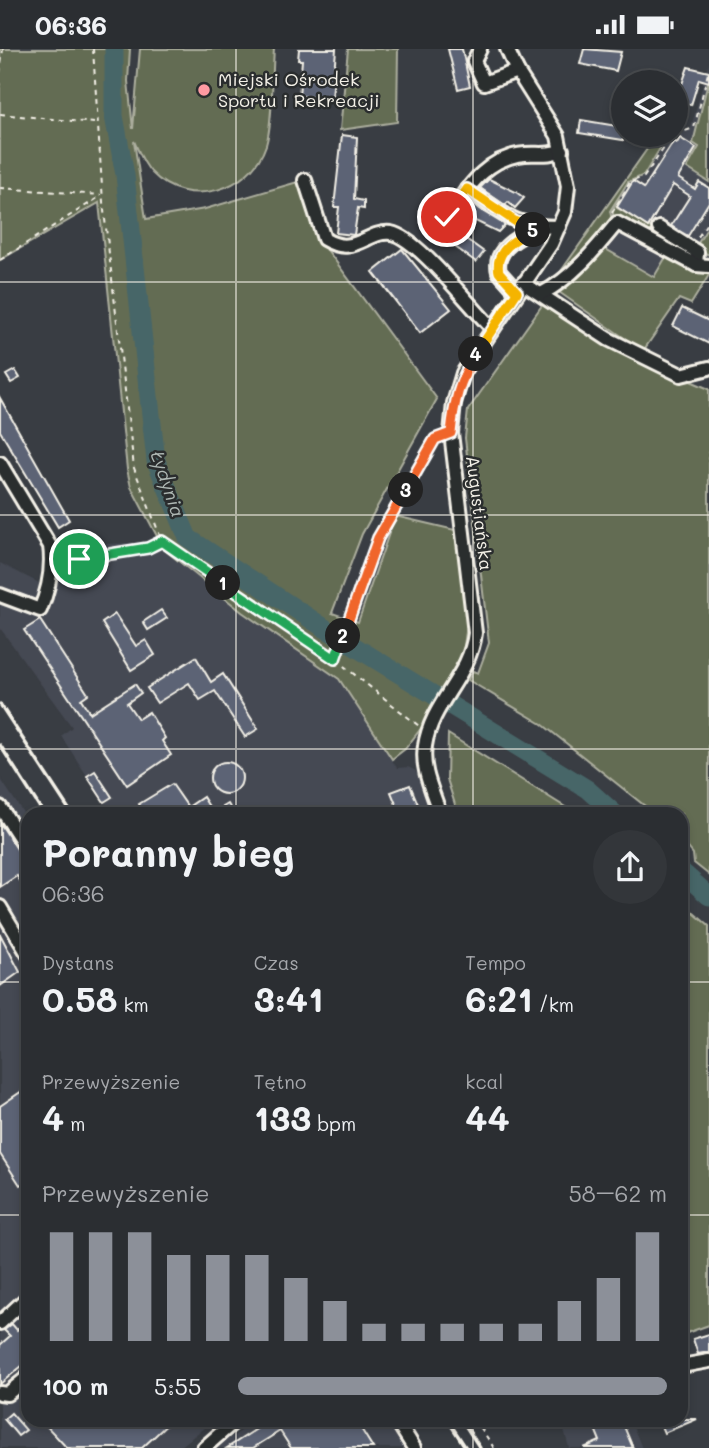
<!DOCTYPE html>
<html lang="pl">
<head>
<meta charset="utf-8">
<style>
	body { margin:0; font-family:Mali,sans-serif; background:#33363a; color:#f1f3f6; height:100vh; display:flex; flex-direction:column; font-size:26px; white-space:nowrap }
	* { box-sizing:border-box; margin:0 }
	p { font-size:23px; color:#a6a8ac }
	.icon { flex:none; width:38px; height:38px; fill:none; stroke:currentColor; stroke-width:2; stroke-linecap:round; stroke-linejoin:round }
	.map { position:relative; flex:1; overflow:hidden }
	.drawer { position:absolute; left:21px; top:758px; width:667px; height:620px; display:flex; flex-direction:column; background:#2b2e32; border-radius:21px; box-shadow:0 4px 10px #0003,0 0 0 2px #474a4d }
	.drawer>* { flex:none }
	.buttons { position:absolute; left:611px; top:21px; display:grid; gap:14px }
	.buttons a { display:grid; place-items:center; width:77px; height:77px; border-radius:50%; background:#2b2e32; box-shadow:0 4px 10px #0003,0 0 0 2px #474a4d; font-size:35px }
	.pin { position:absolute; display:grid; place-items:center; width:60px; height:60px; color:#fff; margin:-30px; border:4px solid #fff; border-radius:50%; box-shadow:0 2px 7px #0007 }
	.km { position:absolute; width:35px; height:35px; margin:-18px; border-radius:50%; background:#222; color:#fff; font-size:19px; line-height:35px; text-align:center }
	.round { display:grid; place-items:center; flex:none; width:74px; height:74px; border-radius:37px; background:#33363a }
	.headline { display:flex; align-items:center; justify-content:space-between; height:119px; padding:0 21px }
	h1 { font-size:38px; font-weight:700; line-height:52px }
	.stats { display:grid; grid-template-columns:repeat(3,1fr); gap:10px; height:119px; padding:7px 21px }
	.stats div { display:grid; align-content:center }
	.stats b { font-size:35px; font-weight:700 }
	.stats small { font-size:19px; font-weight:400 }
	.stats p { font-size:19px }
	.chart { height:196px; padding:14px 21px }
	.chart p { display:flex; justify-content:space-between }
	.chart svg { width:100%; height:126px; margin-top:7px; stroke:#8c9099; stroke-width:6 }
	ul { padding:0 21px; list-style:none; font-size:23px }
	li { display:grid; grid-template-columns:112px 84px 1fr; align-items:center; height:52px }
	li i { height:18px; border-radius:9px; background:#8c9099 }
	.status { display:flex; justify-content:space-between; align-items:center; height:49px; padding:0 35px; background:#2b2e32; direction:ltr }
	.status svg { height:19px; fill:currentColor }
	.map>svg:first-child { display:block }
	.built { fill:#444852 }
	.green { fill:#646c53; stroke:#acae9e; stroke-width:2 }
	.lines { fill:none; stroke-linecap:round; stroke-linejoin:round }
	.river { stroke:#476668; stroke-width:19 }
	.building { fill:#5c6374; stroke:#f4f1e8; stroke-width:2 }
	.minor-casing { stroke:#f4f1e8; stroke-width:18 }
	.path { stroke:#f4f1e8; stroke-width:2; stroke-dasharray:5 5; stroke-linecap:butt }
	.minor { stroke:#2a2d2e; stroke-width:12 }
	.rail { stroke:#f4f1e8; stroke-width:3.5 }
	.split-1-casing { stroke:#fff; stroke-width:14 }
	.split-2-casing { stroke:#fff; stroke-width:14 }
	.split-3-casing { stroke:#fff; stroke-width:14 }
	.split-4-casing { stroke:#fff; stroke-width:14 }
	.split-5-casing { stroke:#fff; stroke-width:14 }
	.split-6-casing { stroke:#fff; stroke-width:14 }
	.split-1 { stroke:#22a559; stroke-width:9 }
	.split-2 { stroke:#22a559; stroke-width:9 }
	.split-3 { stroke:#f0652b; stroke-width:9 }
	.split-4 { stroke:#f0652b; stroke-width:9 }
	.split-5 { stroke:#f5b400; stroke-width:9 }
	.split-6 { stroke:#f5b400; stroke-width:9 }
	.grid { fill:none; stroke:#f4f1e8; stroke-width:2; stroke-opacity:0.55 }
	.poi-dot { fill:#ff9aa2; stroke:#2a2d2e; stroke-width:2.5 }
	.labels { text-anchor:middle; stroke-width:5; stroke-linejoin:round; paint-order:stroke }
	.poi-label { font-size:18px; fill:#f4f1e8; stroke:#2a2d2e; text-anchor:start }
	.street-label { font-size:18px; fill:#f4f1e8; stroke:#2a2d2e }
	.water-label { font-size:19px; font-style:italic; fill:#afb9b5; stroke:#2a2d2e }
</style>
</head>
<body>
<div class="status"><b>06:36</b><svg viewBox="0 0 49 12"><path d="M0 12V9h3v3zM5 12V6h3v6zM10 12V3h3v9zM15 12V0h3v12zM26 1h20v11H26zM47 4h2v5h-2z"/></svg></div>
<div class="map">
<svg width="709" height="1399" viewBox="0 0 709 1399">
	<rect width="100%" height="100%" fill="#393d43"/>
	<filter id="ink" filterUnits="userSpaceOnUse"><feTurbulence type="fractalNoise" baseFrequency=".0143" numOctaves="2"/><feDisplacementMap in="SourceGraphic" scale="14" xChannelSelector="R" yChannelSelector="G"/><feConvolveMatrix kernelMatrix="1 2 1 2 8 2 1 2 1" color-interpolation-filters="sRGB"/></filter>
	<g filter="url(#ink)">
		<g class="built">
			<polygon points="709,13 709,226 691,255 679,250 643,302 554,232 657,86 676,86 676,78 690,82"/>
			<polygon points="155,493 240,562 339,630 397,719 408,718 416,722 431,765 112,765 61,687 72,678 0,579 0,514 43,536 56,497"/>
			<polygon points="0,729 28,771 28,1370 215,1370 179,1399 0,1399"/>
			<polygon points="260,1370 402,1370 420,1399 214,1399"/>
			<polygon points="561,1370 630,1370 642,1399 569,1399"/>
		</g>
		<g class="green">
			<path d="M0,0H130L128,32L133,80L140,0H274C272,26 273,73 266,96C251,142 187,161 152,124C143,115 139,103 134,92L146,170L205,160L301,132L317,187L437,350L362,485L332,564L358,573L395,467L455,481L468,569L463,604L448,629L453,638L405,700L392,710L339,630L242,563L155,493L158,489L131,438L127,420L99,154L0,211Z"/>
			<polygon points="348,0 398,0 397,73 340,81"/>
			<polygon points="708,33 709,33 709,133 687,119 699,98 693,94"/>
			<polygon points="657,86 668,86 644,126 628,133 610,162 612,171 600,193 554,232"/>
			<polygon points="620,149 617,159 709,213 709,226 691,255 679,250 643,302 556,241 602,198 654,228 670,201 614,168 612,162"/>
			<polygon points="709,176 709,206 695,199"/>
			<polygon points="545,252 631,306 709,340 709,826 694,814 693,805 681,790 681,765 655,765 542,675 468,631 473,622 478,624 489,594 465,389 468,361"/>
			<polygon points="448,685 570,761 575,765 458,765 447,730"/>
			<polygon points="681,853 709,877 709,1276 681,1286"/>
		</g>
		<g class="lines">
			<g class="river">
				<polyline points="114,0 114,67 125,126 156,412 188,489 326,580 587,740 615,765"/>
				<polyline points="681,822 709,847"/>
			</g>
		</g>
		<g class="building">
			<polygon points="299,0 336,0 332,50 299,47 302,11 298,11"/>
			<polygon points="448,0 462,0 470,37 458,40"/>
			<polygon points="584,0 621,3 616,22 580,15"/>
			<polygon points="688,18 709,23 709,33 699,30 691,56 676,52"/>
			<polygon points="581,71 623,78 623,91 579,84"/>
			<polygon points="342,86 357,88 354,150 364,152 364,160 358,159 354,186 336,184 339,158 334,158"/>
			<polygon points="680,89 696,99 678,129 695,140 699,133 709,139 709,153 688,187 671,177 690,147 673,136 648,178 617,158 633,132 644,139 674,92 677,94"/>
			<polygon points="489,130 516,143 524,149 515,159 508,153 505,156 480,139"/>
			<polygon points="472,154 479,160 505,176 498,183 471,170 464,163"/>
			<polygon points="448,177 484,203 476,213 440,187"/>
			<polygon points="402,200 451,260 420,284 373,223"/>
			<polygon points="682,259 709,272 709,295 673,277"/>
			<polygon points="15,321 20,329 11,334 6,326"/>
			<polygon points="0,349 69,471 58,478 0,382"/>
			<polygon points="161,561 167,569 148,581 143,573"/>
			<polygon points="115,565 136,597 146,591 155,606 131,621 102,574"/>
			<polygon points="40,571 88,645 81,650 90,664 135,635 141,644 127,654 138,670 149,663 165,689 162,692 171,706 127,736 24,581"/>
			<polygon points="196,608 211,633 223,625 258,680 245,688 215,642 200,651 189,634 157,654 147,639"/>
			<circle cx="226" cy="729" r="16"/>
			<polygon points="95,722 112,748 104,753 87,727"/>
			<polygon points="172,735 188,758 203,748 213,764 228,755 234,765 145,765 139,755"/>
			<polygon points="410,736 422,765 400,765 391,743"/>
			<polygon points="0,774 28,817 28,844 17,827 0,838"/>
			<polygon points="0,885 20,923 0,937"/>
			<polygon points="28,1038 28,1131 20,1136 0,1105 0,1057"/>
			<polygon points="28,1271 28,1312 0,1335 0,1296 10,1287 4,1281 12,1275 17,1281"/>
			<polygon points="709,1285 709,1303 698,1305 693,1290"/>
			<polygon points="11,1364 26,1381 18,1387 4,1370"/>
			<polygon points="40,1370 173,1370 142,1399 67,1399"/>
			<polygon points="272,1370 355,1370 373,1399 291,1399 280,1382 253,1399 227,1399"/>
			<polygon points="591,1370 621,1370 633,1399 584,1399 600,1392"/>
			<polygon points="658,1370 697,1370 664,1384"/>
		</g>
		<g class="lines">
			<defs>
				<g id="minor">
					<polyline points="480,0 474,12 484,34 517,22"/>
					<path d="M305,131L324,190C355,209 367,181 391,184C418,189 470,258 493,280"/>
					<path d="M467,140C505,165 512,178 559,178"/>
					<path d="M447,168C467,140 486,108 525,105C539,104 548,107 562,101"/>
					<polyline points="659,179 697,203 696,216"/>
					<polyline points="523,234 608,290 681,326 709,319"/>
					<path d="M517,243L499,223C493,200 519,187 537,180"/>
					<path d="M541,245C571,230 596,200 617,174L696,216L709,217"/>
					<path d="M0,414L50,497C53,519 49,540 40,561L0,546"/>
					<polyline points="0,758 28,801"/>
					<path d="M440,765C433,743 421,720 425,697C431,654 470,627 475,584L451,384L454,354L463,324L551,195L565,163L568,137L558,87L517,22L507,0"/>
					<polyline points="0,858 28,905"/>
					<polyline points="0,1274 28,1248"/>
					<polyline points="681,1317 709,1312"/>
					<polyline points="0,1344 7,1345 28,1328"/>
					<polyline points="396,1370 414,1399"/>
					<polyline points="204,1399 237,1370"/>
				</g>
			</defs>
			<use href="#minor" class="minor-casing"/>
			<g class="path">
				<polyline points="93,0 103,153 134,419 162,492 335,610 419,677"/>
				<polyline points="0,24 3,0"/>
				<polyline points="0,65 94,74"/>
				<polyline points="676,85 694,79 709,20"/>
				<polyline points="0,139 101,146"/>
				<polyline points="612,164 630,133 644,128 673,86"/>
				<polyline points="698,188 709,171"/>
				<polyline points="0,211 101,147"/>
				<path d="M62,509C93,511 135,507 162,492"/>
				<polyline points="335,610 378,489 435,390 439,389"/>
				<polyline points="475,1370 494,1399"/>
			</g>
			<use href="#minor" class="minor"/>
			<g class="rail">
				<polyline points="0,655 72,765"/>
				<polyline points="0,696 44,765"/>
				<polyline points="447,1370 466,1399"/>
				<polyline points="461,1370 480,1399"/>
			</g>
		</g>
	</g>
	<g class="lines" filter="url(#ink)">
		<defs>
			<polyline id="split-1" points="79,510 148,499 162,492 223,534"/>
			<polyline id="split-2" points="223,534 335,610 343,587"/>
			<polyline id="split-3" points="343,587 378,489 406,441"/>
			<path id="split-4" d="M406,441L435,390L451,384C454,354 459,331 476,305"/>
			<path id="split-5" d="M476,305L517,243L499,223C494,202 516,189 533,181"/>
			<polyline id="split-6" points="447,168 467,140 516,173 540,178 533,181"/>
		</defs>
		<use href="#split-1" class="split-1-casing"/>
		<use href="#split-2" class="split-2-casing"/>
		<use href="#split-3" class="split-3-casing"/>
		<use href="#split-4" class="split-4-casing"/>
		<use href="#split-5" class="split-5-casing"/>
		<use href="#split-6" class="split-6-casing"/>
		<use href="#split-1" class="split-1"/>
		<use href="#split-2" class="split-2"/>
		<use href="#split-3" class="split-3"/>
		<use href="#split-4" class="split-4"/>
		<use href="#split-5" class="split-5"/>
		<use href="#split-6" class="split-6"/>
	</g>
	<path class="grid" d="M236,0V765M473,0V765M0,233H709M0,466H709M0,700H709M0,933H28M681,933H709M0,1166H28M681,1166H709M236,1370V1399M473,1370V1399"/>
	<circle class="poi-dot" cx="204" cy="41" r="7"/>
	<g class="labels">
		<g class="poi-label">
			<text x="218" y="37">Miejski Ośrodek<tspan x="218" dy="21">Sportu i Rekreacji</tspan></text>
		</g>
		<g class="street-label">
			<text transform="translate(479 464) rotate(83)" y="6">Augustiańska</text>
		</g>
		<g class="water-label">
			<text transform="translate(168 435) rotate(71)" y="7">Łydynia</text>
		</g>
	</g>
</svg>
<div class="buttons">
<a><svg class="icon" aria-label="layers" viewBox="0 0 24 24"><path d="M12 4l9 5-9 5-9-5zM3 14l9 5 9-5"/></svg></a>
</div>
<div class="pin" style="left:79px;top:510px;background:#1e9e55"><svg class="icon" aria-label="arrive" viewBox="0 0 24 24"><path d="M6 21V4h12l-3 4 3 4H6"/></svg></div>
<div class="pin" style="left:447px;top:168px;background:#d93025"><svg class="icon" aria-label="check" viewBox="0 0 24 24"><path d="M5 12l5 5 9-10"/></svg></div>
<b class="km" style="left:223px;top:534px">1</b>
<b class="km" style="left:343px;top:587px">2</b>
<b class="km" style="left:406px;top:441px">3</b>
<b class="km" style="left:476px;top:305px">4</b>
<b class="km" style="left:533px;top:181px">5</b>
<section class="drawer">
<div class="headline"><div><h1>Poranny bieg</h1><p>06:36</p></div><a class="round"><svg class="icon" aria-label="share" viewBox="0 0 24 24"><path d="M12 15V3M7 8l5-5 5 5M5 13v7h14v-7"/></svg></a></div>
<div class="stats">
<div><p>Dystans</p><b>0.58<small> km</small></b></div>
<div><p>Czas</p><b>3:41</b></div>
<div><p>Tempo</p><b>6:21<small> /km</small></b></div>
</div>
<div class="stats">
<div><p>Przewyższenie</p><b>4<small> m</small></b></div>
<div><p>Tętno</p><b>133<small> bpm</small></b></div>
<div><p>kcal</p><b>44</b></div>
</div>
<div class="chart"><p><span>Przewyższenie</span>58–62 m</p>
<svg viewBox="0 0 160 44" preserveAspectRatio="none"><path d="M5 44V6M15 44V6M25 44V6M35 44V14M45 44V14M55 44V14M65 44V22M75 44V30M85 44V38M95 44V38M105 44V38M115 44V38M125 44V38M135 44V30M145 44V22M155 44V6"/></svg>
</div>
<ul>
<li><b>100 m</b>5:55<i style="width:100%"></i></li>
</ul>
</section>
</div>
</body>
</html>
